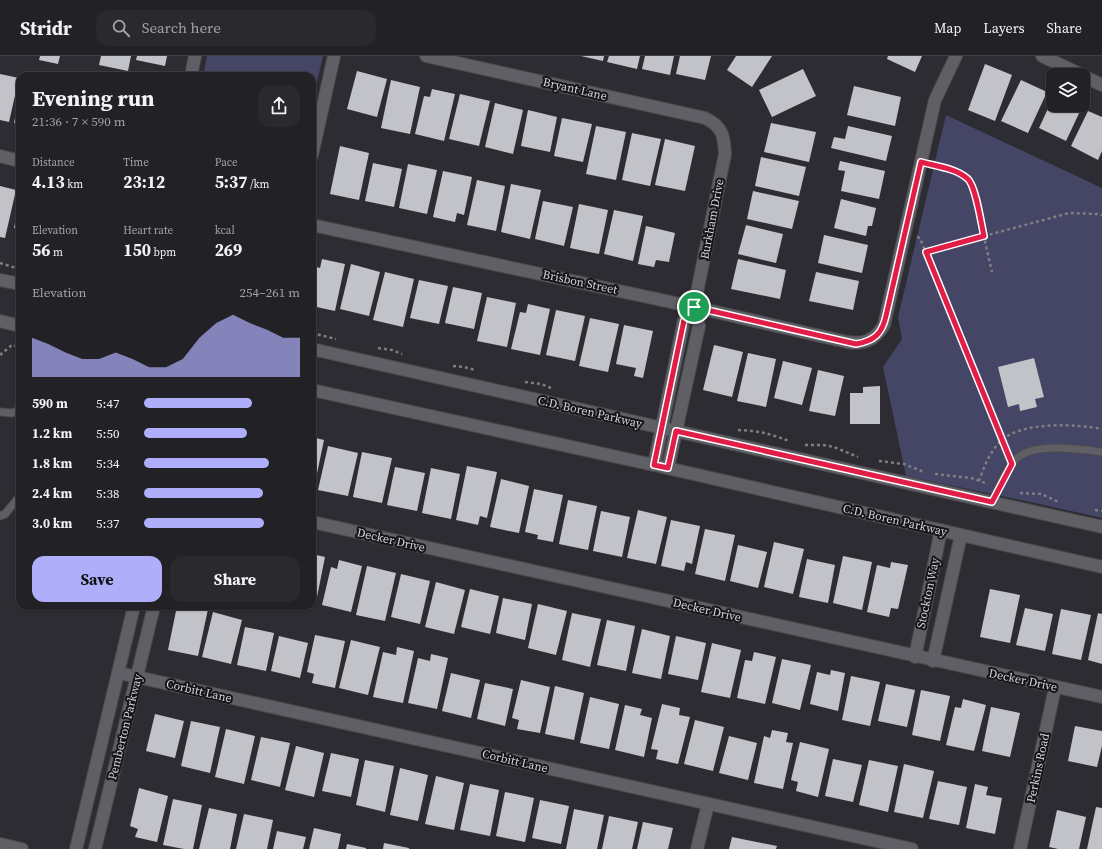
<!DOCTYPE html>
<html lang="en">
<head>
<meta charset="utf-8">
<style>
	body { margin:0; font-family:"Source Serif 4",serif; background:#29292e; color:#f1f3f6; height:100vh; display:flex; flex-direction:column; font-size:15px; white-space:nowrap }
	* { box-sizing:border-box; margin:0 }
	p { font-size:13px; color:#a2a3a7 }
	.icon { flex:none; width:22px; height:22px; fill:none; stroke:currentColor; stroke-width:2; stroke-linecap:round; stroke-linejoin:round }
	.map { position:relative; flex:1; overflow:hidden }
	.details { position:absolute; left:16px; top:16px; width:300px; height:538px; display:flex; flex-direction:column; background:#212126; border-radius:12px; box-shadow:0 1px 3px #0004,0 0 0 1px #3e3e43 }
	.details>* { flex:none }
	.controls { position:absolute; left:1046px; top:12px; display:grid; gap:8px }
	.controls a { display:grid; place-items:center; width:44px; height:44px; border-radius:8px; background:#212126; box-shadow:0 1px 3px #0004,0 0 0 1px #3e3e43; font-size:20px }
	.pin { position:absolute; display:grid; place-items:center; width:34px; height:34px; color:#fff; margin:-17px; border:2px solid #fff; border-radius:50%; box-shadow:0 1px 4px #0007 }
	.round { display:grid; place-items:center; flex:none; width:42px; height:42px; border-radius:12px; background:#29292e }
	.overview { display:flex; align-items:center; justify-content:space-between; height:68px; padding:0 16px }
	h1 { font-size:22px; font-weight:700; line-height:30px }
	.metrics { display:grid; grid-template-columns:repeat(3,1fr); gap:6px; height:68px; padding:4px 16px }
	.metrics div { display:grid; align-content:center }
	.metrics b { font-size:17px; font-weight:700 }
	.metrics small { font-size:11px; font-weight:400 }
	.metrics p { font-size:11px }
	.chart { height:112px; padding:8px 16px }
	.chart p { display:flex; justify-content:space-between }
	.chart svg { width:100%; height:72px; margin-top:4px; fill:#afaefa; opacity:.7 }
	.primary-button { display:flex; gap:8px; margin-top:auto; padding:8px 16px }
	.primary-button a { flex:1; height:46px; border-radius:12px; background:#afaefa; color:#111; font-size:16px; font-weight:700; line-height:46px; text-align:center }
	.primary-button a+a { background:#29292e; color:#f1f3f6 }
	ul { padding:0 16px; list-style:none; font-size:13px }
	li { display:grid; grid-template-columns:64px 48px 1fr; align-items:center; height:30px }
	li i { height:10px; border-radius:5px; background:#afaefa }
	header { display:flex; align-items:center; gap:24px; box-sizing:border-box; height:56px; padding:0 20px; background:#212126; border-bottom:1px solid #3e3e43 }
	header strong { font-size:19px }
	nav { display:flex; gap:22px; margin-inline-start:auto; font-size:14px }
	.search { width:280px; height:36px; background:#29292e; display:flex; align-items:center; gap:10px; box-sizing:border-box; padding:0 14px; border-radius:12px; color:#a2a3a7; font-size:15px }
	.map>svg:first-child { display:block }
	.green { fill:#454566 }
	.building { fill:#c2c2c9 }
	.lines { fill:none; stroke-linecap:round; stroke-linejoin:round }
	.lane-casing { stroke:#4a4a4e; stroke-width:9 }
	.street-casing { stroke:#4a4a4e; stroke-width:14 }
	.secondary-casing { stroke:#4a4a4e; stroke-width:14 }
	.path { stroke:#7e7e83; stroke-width:2.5; stroke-dasharray:3 3; stroke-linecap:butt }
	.lane { stroke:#5f5f65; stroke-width:7 }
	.street { stroke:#5f5f65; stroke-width:12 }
	.secondary { stroke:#5f5f65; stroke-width:12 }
	.route-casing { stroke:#fff; stroke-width:8 }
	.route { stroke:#e11d48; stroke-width:5 }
	.labels { text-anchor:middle; stroke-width:4; stroke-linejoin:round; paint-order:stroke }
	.street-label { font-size:12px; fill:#d3d3d7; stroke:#151517 }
</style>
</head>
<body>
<header>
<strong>Stridr</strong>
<div class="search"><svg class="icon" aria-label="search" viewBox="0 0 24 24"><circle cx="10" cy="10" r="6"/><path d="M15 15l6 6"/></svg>Search here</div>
<nav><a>Map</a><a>Layers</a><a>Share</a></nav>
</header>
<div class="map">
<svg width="1102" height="793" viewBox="0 0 1102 793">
	<rect width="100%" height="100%" fill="#2c2c32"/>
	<g class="green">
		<polygon points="207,0 323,0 312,48 312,20 203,20"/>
		<polygon points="946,59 1102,132 1102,462 1035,447 906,420 883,311 902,283 898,261"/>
	</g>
	<g class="building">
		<polygon points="40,0 60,0 58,8 39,4"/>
		<polygon points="101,0 131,0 128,15 99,9"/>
		<polygon points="137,0 167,0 165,10 136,4"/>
		<polygon points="581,0 604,0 603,5"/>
		<polygon points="609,0 640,0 637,13 607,6"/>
		<polygon points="645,0 674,0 670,19 642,13"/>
		<polygon points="680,0 711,0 705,24 676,18"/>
		<polygon points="736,0 772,0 752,31 727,14"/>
		<polygon points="888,0 922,0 915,16 887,3"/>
		<polygon points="985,8 1012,19 995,65 968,54"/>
		<polygon points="803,13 816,40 772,61 759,34"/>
		<polygon points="357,15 387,23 377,61 347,53"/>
		<polygon points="0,18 19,22 9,66 0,64"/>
		<polygon points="391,24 420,31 410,78 381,72"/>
		<polygon points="1021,24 1047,36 1028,77 1001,65"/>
		<polygon points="854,30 901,41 895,70 847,59"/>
		<polygon points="432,33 455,38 444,85 415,78 424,40 430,41"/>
		<polygon points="460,38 490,45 479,90 449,83"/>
		<polygon points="19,43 20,43 20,68 14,67"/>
		<polygon points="1051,46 1053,47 1053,49 1057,49 1064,52 1065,49 1077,49 1082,51 1066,85 1039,72"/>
		<polygon points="495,47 523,54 513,98 485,91"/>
		<polygon points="528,54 557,61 550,96 521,90"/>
		<polygon points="1088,55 1102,61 1102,95 1098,104 1071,90"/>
		<polygon points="562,62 592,68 583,106 554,100"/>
		<polygon points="771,67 816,76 809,106 764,96"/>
		<polygon points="596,70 626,76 616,124 586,118"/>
		<polygon points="848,70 892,80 886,105 831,92 834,81 845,83"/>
		<polygon points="632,77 661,83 650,130 622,124"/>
		<polygon points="665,83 695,90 685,135 655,129"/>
		<polygon points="340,90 369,97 359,144 330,138"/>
		<polygon points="761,101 806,111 799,140 755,130"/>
		<polygon points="840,105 885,115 879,143 841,135 845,115 838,114"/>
		<polygon points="373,107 402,113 394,151 365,145"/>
		<polygon points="408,108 437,114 427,158 399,152"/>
		<polygon points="443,115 472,121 464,159 457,157 455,166 433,161"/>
		<polygon points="477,124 505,130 496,175 467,169"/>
		<polygon points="511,128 541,134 530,183 501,176"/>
		<polygon points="0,130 16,134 5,182 0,181"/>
		<polygon points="753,135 799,145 792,173 747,163"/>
		<polygon points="841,143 876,152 872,170 868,170 866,180 834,172"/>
		<polygon points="543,145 573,151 564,190 535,183"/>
		<polygon points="19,147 20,147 20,174 14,172"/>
		<polygon points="579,148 608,154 599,198 570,192"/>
		<polygon points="614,154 643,160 633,205 604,198"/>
		<polygon points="746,169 783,178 776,207 738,198"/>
		<polygon points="646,170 675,177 669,206 656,204 654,211 638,208"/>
		<polygon points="824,179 868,189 862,217 818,207"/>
		<polygon points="322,203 345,208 335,255 312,250 312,216 313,210 320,212"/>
		<polygon points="738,203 786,214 780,243 731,233"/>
		<polygon points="351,208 380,216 369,260 340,253"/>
		<polygon points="385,216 414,223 403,271 373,264"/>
		<polygon points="816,216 859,225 853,254 809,245"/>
		<polygon points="419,224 448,230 439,268 410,262"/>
		<polygon points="453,231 482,237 474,273 445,267"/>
		<polygon points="487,241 516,247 507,291 477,285"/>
		<polygon points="528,248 550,253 540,299 511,293 520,256 526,257"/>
		<polygon points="556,254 585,260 575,305 546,299"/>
		<polygon points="590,262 619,268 608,316 579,310"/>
		<polygon points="624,269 653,275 643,322 634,320 636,312 616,308"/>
		<polygon points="714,289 743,296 732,341 703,334"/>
		<polygon points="748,297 776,303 766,351 737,345"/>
		<polygon points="1034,302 1044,341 1035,343 1037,351 1020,355 1019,348 1008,351 998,311"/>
		<polygon points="783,305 812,312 802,349 774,342"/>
		<polygon points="818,314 844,320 835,360 809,355"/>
		<polygon points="880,330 880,368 850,368 850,337 863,337 863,331"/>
		<polygon points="312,381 324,384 314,432 312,431"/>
		<polygon points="328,390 358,397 348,440 318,434"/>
		<polygon points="362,396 392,402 382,447 353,441"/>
		<polygon points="467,410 497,416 487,462 480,460 478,469 456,464"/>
		<polygon points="395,411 425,417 417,455 387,449"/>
		<polygon points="431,412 460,418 451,463 422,457"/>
		<polygon points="501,423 529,430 519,477 490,471"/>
		<polygon points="534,433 563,439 553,486 537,483 538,479 525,476"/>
		<polygon points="568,444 597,450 588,494 559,488"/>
		<polygon points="638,454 667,461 656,508 627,502"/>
		<polygon points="601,455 630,461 622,501 593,495"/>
		<polygon points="671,464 700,470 692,508 686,506 684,515 661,510"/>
		<polygon points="705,473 735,479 725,525 695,518"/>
		<polygon points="774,486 804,493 793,538 764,531"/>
		<polygon points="738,489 767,496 758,532 730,525"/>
		<polygon points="312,498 325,501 317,541 312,540"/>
		<polygon points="843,500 872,506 862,554 833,547"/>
		<polygon points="807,503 835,509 828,547 799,541"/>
		<polygon points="339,504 362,510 351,556 322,549 331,511 337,513"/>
		<polygon points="891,506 908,509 898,553 891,552 889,561 867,556 877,509 890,512"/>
		<polygon points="367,510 396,517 385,565 356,559"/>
		<polygon points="401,518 430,525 420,568 391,561"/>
		<polygon points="436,526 465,534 454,578 425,571"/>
		<polygon points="470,533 499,540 490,578 461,571"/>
		<polygon points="990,533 1020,539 1010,587 980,581"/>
		<polygon points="503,542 532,548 525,584 496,577"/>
		<polygon points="538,548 567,555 556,599 528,592"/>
		<polygon points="177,550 196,550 208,553 198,600 168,594"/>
		<polygon points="1025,552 1053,558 1045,595 1016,589"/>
		<polygon points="1061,553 1091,559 1081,604 1052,598"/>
		<polygon points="213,556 242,564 231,608 202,601"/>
		<polygon points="572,557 601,563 590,611 562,604"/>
		<polygon points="1098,557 1102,558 1102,608 1088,604"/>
		<polygon points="607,564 635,570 626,615 597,609"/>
		<polygon points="245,571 274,577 266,615 237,609"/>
		<polygon points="642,573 670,580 661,623 632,617"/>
		<polygon points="315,579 345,585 335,632 312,627 314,618 307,616"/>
		<polygon points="279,580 308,587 300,622 271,615"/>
		<polygon points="676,580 706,587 698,624 668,618"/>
		<polygon points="351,584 380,591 368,639 339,632"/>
		<polygon points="712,587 741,594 730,642 701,636"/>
		<polygon points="397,591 414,595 403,647 373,641 383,596 396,599"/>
		<polygon points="754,596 776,601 765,648 737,642 745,604 752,605"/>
		<polygon points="431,598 448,602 437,653 408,647 418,602 430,605"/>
		<polygon points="782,603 811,609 800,654 772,647"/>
		<polygon points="831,614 845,617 838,655 810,648 817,616 830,619"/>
		<polygon points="451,617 480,624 471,662 442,655"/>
		<polygon points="851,620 880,626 870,670 842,664"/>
		<polygon points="521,624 550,631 540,677 517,673 519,664 512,662"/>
		<polygon points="485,627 513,633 505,670 477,663"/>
		<polygon points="886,628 915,634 907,671 878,665"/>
		<polygon points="555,630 584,637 574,684 545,678"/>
		<polygon points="921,634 950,640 940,685 912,679"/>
		<polygon points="590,641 619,648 609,693 580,687"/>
		<polygon points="963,643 986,649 974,695 946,689 955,651 961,652"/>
		<polygon points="662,648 680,652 679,659 690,661 678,708 656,703 658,694 651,693"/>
		<polygon points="625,649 642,653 640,659 652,662 644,701 615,694"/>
		<polygon points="991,651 1020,657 1010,701 982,695"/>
		<polygon points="155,658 184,665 175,702 146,695"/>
		<polygon points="695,664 724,671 713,715 684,708"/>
		<polygon points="191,665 220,671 210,717 181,710"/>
		<polygon points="1075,670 1102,675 1102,690 1097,711 1068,705"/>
		<polygon points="226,673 255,680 244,728 215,721"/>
		<polygon points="772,674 788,677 786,686 793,687 783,733 754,727 764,680 770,682"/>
		<polygon points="729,680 757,687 748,724 719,717"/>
		<polygon points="261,681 290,687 280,731 251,724"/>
		<polygon points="800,686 829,693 818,741 796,735 798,726 791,724"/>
		<polygon points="296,690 324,697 314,741 285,734"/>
		<polygon points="331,697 359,703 351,741 322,735"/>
		<polygon points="833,703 862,709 853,746 825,740"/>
		<polygon points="365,704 394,710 385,756 356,749"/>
		<polygon points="869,704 898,710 888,756 859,749"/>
		<polygon points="904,708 934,715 923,762 894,756"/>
		<polygon points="400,712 428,719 418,765 390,759"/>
		<polygon points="436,720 464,727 454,774 425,768"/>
		<polygon points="938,725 967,731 959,769 929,763"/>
		<polygon points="470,728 499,734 490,780 460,774"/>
		<polygon points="975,728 988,731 986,739 1002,742 995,778 966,772"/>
		<polygon points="139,732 168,740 157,786 135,781 138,773 130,770"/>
		<polygon points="505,736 534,742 525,786 496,780"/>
		<polygon points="173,743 202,749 193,793 184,793 163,789"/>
		<polygon points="540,744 569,750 561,788 532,782"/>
		<polygon points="1096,751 1102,752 1102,793 1087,793"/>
		<polygon points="209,752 237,758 230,793 199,793"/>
		<polygon points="574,753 604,759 597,793 566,793"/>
		<polygon points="1057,754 1086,761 1079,793 1058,793 1049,791"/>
		<polygon points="244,758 273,764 267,793 236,793"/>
		<polygon points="609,760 638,766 632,793 602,793"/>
		<polygon points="643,766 673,772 668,793 637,793"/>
		<polygon points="314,772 341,778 338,793 309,793"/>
		<polygon points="277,775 306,781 303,793 273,793"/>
		<polygon points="732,781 777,790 776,793 729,793"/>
		<polygon points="384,787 409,792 409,793 383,793"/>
		<polygon points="347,788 366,792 366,793 346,793"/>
	</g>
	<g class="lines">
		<defs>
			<g id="lane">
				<polyline points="0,356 12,357 20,354"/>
				<path d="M992,446C998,432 1005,415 1016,403C1033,386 1080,393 1102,396"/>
				<polyline points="0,460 5,458 20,440"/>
			</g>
			<g id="street">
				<path d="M426,0L705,62C723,71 724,80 725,98L694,251L684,264L654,409"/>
				<polyline points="1042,0 1082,19"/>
				<polyline points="191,20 195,0"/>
				<polyline points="1083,20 1102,29"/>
				<polyline points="312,99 334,0"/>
				<polyline points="0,100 20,105"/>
				<path d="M312,169L694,251L847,286C864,289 875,284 884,269L935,44L956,0"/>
				<polyline points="668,412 699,270 694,251"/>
				<polyline points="312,466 1102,641"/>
				<polyline points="915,601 941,474"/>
				<polyline points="933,605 961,479"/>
				<polyline points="119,617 912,793"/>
				<polyline points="0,788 22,793"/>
				<polyline points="76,793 134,550"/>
				<polyline points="95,793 154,550"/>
				<polyline points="697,793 708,748"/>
				<polyline points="1020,793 1055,632"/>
			</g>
			<g id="secondary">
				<polyline points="0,224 20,228"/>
				<polyline points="0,265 20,270"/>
				<polyline points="312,293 1102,471"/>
				<polyline points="312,334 654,409 1102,511"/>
			</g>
		</defs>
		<use href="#lane" class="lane-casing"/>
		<use href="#street" class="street-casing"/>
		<use href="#secondary" class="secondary-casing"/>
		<g class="path">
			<path d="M933,109C947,113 964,116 972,129L992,216"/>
			<polyline points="917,181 920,182 1007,397"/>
			<polyline points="926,196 1069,157 1097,158 1102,159"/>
			<polyline points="0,207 16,212"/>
			<polyline points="312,277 336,283"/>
			<polyline points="378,292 392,294 402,298"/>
			<polyline points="0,299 12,289 20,291"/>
			<polyline points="453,310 464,311 475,314"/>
			<polyline points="525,326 541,328 551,332"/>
			<path d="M738,374C760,375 768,377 789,385"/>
			<polyline points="805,389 823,389 834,391 858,401"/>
			<polyline points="879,405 904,408 924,416"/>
			<polyline points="935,418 971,422 988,428"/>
			<path d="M979,425C984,411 990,395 1001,385C1021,365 1077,368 1102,373"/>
			<polyline points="1020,437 1041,438 1059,446"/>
			<polyline points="1095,454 1102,455"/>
		</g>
		<use href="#lane" class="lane"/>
		<use href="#street" class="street"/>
		<use href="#secondary" class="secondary"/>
	</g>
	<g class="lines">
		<defs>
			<path id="route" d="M921,106C935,110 956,112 968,123C976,131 981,167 984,180L926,196L1012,408L992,446L676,375L668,412L654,409L684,264L694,251L856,288C874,285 882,278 886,260Z"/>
		</defs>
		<use href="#route" class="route-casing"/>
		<use href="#route" class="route"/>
	</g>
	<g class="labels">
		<g class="street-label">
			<text transform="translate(575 33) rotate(13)" y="4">Bryant Lane</text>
			<text transform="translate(712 163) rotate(-79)" y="4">Burkham Drive</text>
			<text transform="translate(580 226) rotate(12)" y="4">Brisbon Street</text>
			<text transform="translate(590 356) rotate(13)" y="4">C.D. Boren Parkway</text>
			<text transform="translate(895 464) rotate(13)" y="4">C.D. Boren Parkway</text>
			<text transform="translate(391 484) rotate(13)" y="4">Decker Drive</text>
			<text transform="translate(928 537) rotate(-78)" y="4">Stockton Way</text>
			<text transform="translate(707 554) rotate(13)" y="4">Decker Drive</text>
			<text transform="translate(1023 624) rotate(12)" y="4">Decker Drive</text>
			<text transform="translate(199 635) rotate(13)" y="4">Corbitt Lane</text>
			<text transform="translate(125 671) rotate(-76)" y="4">Pemberton Parkway</text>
			<text transform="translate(515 705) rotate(13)" y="4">Corbitt Lane</text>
			<text transform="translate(1038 712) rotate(-78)" y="4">Perkins Road</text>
		</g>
	</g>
</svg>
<div class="controls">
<a><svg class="icon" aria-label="layers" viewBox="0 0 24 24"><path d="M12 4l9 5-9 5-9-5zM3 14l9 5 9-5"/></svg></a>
</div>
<div class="pin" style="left:694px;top:251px;background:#1e9e55"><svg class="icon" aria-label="arrive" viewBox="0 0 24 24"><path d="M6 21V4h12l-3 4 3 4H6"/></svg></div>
<section class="details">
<div class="overview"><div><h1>Evening run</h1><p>21:36 · 7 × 590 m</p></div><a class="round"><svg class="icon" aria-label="share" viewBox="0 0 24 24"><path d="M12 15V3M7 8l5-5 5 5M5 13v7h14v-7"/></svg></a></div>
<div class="metrics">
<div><p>Distance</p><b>4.13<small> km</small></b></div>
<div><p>Time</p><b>23:12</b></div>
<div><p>Pace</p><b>5:37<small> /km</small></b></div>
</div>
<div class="metrics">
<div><p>Elevation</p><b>56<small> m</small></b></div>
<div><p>Heart rate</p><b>150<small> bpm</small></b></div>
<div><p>kcal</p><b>269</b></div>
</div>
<div class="chart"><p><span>Elevation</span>254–261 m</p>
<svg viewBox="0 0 160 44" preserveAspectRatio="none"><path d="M0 44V20L10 24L20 29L30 33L40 33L50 29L60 33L70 38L80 38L90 33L100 20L110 11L120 6L130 11L140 15L150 20L160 20V44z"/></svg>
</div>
<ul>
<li><b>590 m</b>5:47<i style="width:69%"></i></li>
<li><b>1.2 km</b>5:50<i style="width:66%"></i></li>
<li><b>1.8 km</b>5:34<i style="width:80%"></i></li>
<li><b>2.4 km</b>5:38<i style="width:76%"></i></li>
<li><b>3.0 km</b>5:37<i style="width:77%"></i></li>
</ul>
<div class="primary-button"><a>Save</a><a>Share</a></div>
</section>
</div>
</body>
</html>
